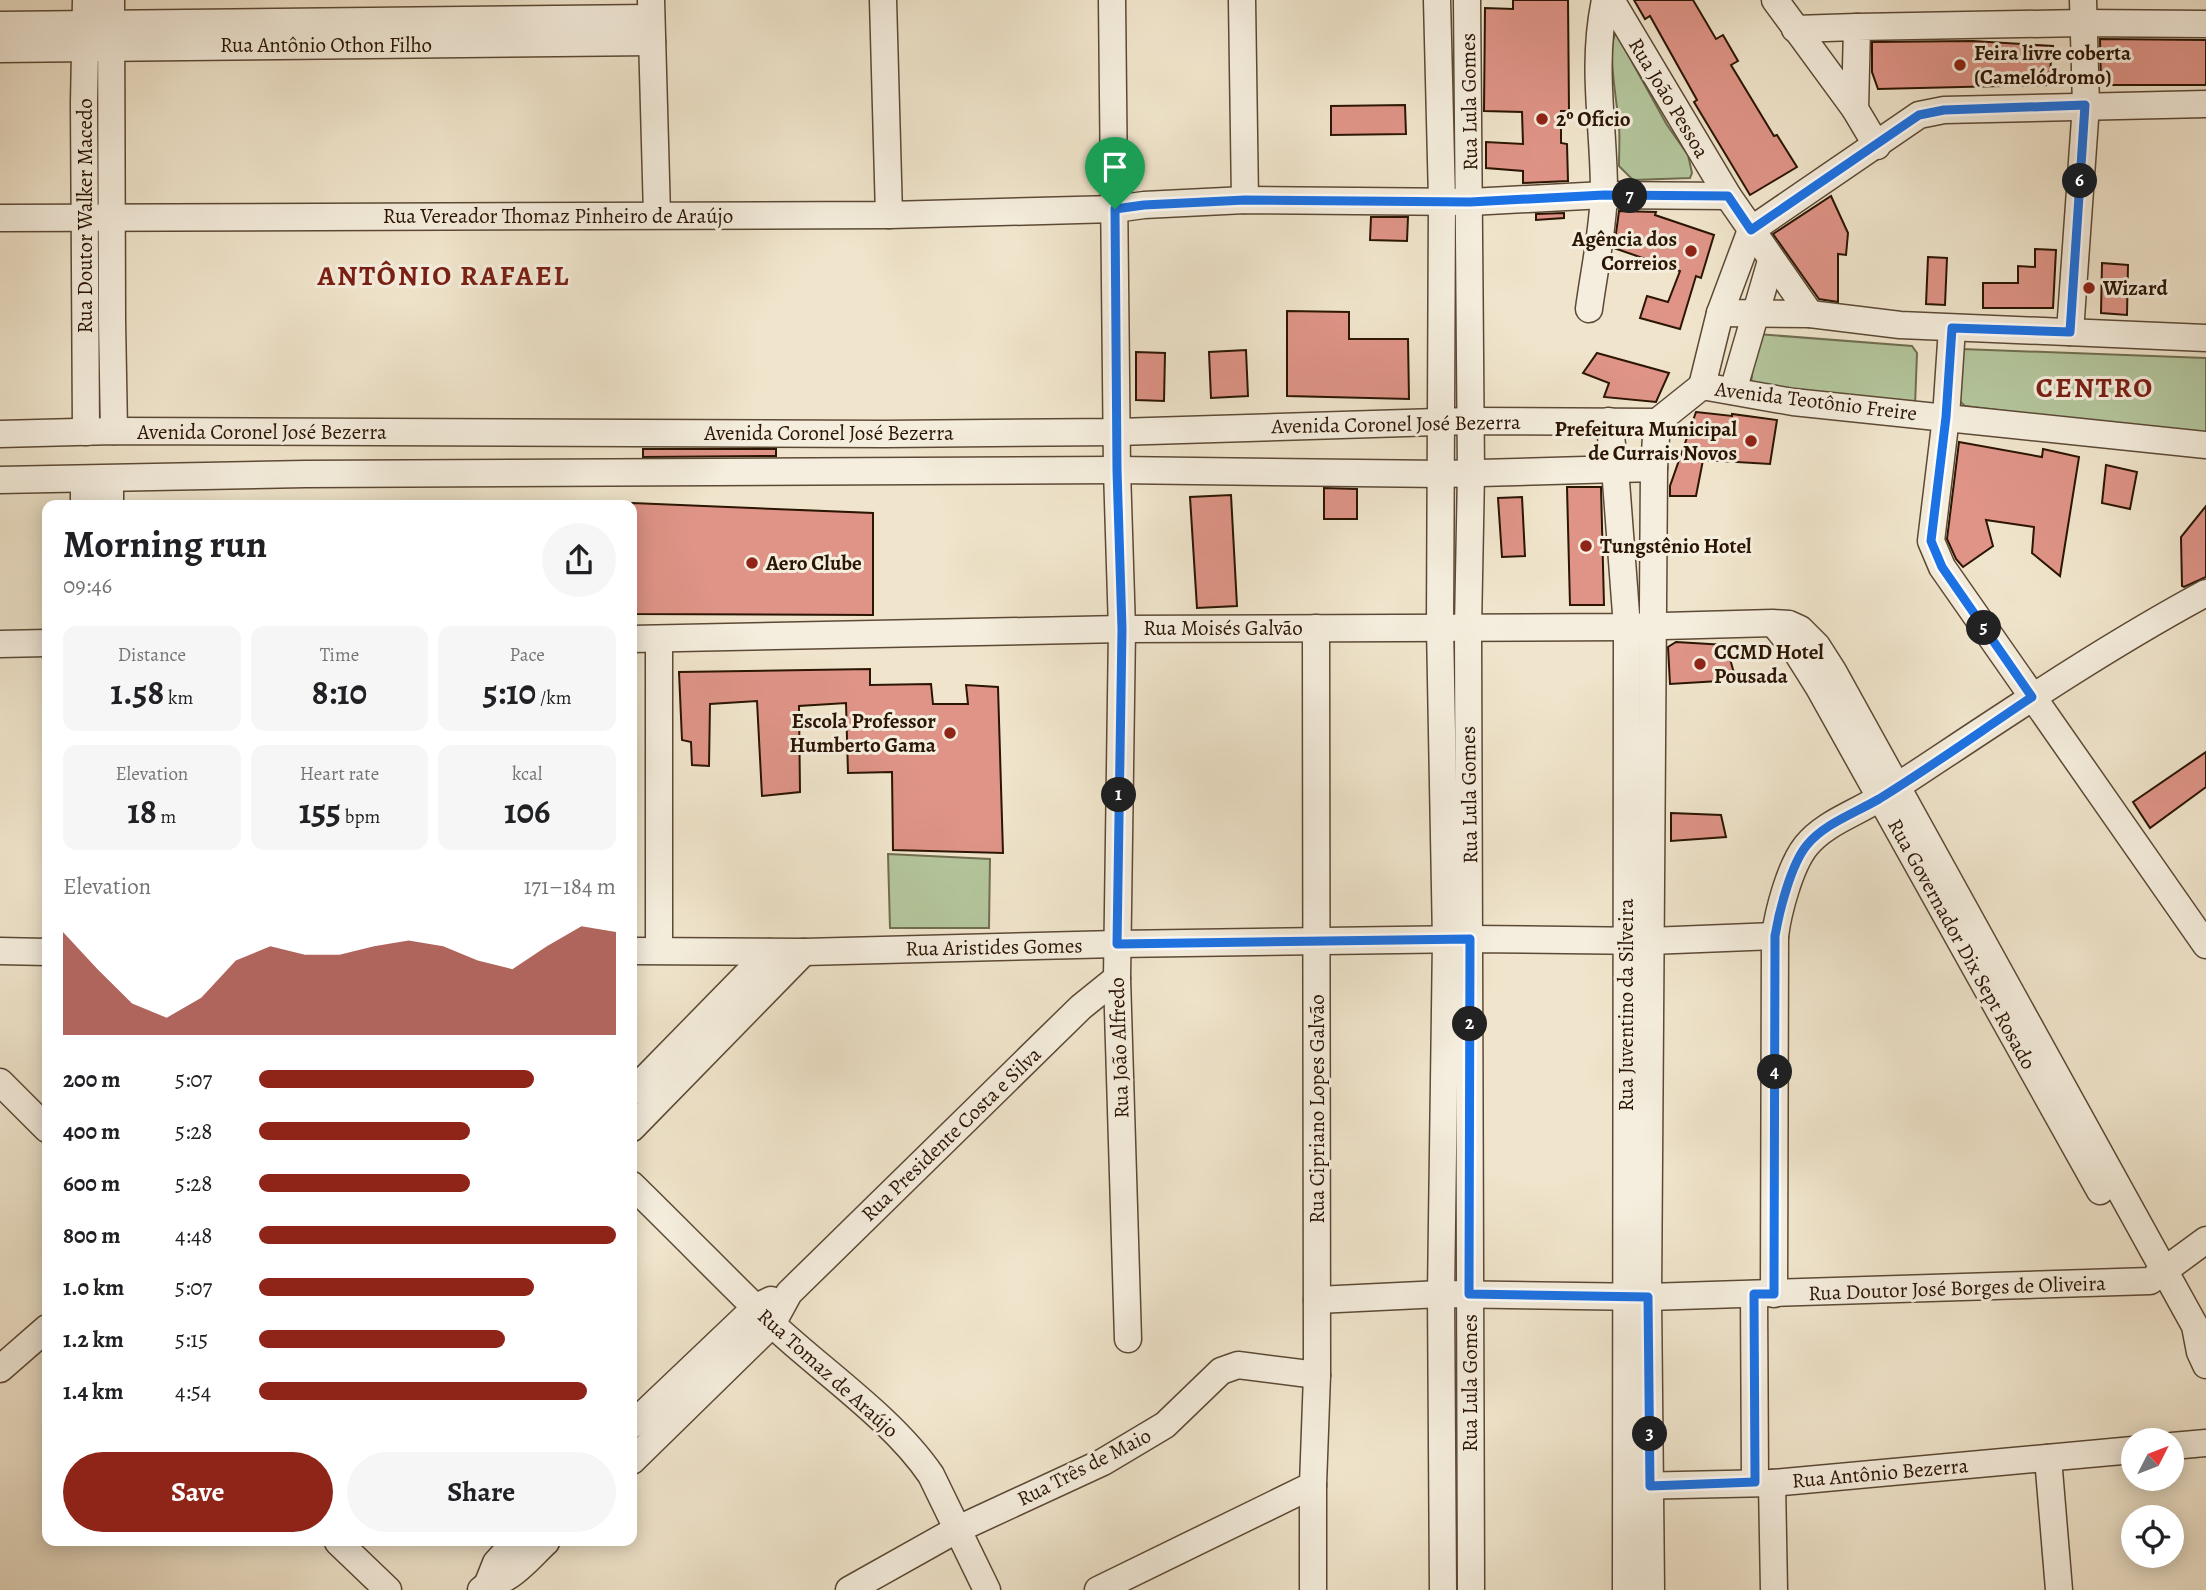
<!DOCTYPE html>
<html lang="en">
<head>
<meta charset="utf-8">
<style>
	body { margin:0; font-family:Alegreya,serif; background:#f6f6f6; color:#202124; height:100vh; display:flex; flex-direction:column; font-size:26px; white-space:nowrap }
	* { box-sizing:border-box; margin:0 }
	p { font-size:23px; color:#757577 }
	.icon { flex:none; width:38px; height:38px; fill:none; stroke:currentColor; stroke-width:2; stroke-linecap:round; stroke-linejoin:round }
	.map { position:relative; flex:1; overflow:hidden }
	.details { position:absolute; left:42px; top:500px; width:595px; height:1046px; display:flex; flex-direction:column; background:#fff; border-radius:14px; box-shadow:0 4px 18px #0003 }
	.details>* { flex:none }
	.needle { width:46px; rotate:48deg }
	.controls { position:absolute; left:2121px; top:1428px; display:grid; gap:14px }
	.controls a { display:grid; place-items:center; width:63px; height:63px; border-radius:50%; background:#fff; box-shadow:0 4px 18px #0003; font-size:35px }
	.pin { position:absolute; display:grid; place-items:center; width:60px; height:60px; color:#fff; margin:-72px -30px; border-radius:50% 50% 50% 0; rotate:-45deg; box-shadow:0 0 7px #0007 }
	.pin .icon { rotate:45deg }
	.km { position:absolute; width:35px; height:35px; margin:-18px; border-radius:50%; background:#222; color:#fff; font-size:19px; line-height:35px; text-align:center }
	.round { display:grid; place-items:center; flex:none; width:74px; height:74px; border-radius:37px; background:#f6f6f6 }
	.summary { display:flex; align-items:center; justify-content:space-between; height:119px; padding:0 21px }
	h1 { font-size:38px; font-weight:700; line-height:52px }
	.figures { display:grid; grid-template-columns:repeat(3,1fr); gap:10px; height:119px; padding:7px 21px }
	.figures div { display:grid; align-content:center; border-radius:14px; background:#f6f6f6; text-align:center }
	.figures b { font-size:35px; font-weight:700 }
	.figures small { font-size:19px; font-weight:400 }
	.figures p { font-size:19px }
	.chart { height:196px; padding:14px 21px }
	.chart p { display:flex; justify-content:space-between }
	.chart svg { width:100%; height:126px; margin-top:7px; fill:#8f2418; opacity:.7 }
	.cta { display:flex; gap:14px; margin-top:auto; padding:14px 21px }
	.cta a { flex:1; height:80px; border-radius:42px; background:#8f2418; color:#fff; font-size:28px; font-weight:700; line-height:80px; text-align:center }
	.cta a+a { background:#f6f6f6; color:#202124 }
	ul { padding:0 21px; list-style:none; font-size:23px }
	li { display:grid; grid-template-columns:112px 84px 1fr; align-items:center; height:52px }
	li i { height:18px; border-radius:9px; background:#8f2418 }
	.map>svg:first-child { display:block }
	.green { fill:#b4c69d; stroke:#706e50; stroke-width:2 }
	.building { fill:#df9487; stroke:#2b1503; stroke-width:2 }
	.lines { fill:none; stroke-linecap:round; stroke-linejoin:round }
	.minor-casing { stroke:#5c4935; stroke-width:29 }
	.minor { stroke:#f5eede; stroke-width:26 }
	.route-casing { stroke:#fff; stroke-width:14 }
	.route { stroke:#1a73e8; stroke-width:9 }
	.poi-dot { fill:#8f2418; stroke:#f5eede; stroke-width:2.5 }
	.labels { text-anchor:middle; stroke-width:6; stroke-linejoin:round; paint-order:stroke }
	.street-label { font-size:21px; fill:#2b1503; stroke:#f5eede }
	.poi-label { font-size:21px; font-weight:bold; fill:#2b1503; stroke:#f5eede; text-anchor:start }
	.district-label { font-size:28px; font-weight:bold; letter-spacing:2px; fill:#7a1f14; stroke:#f5eede }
</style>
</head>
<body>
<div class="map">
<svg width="2206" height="1590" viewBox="0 0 2206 1590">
	<rect width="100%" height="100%" fill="#f0e5cc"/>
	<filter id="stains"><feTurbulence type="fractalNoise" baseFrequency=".00286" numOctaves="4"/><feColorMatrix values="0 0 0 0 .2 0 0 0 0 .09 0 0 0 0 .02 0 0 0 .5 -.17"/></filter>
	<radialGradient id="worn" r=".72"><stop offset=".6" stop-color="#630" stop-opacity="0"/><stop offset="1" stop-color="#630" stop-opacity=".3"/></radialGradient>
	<g class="green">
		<path d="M1616,33L1667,125L1688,155L1692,173L1690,178L1633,180L1619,166C1619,153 1620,139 1619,126C1618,107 1606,47 1616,33Z"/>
		<polygon points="1757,334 1912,346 1917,353 1915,406 1908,411 1751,383"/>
		<polygon points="1962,349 2206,358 2206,437 1965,406 1957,399"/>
		<polygon points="888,854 990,859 989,928 890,928"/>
	</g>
	<g class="building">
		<polygon points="1513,0 1568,0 1569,111 1561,111 1561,143 1567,144 1568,181 1523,183 1523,171 1486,168 1486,142 1523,144 1522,112 1484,111 1485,8 1513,9"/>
		<polygon points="1634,0 1693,0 1716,39 1723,35 1738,61 1731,65 1774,136 1777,135 1797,167 1750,195 1694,102 1697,100 1650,16 1645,19"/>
		<polygon points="2100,39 2206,40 2206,85 2101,85"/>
		<polygon points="1973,41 2053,46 2048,85 1878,89 1872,72 1872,42"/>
		<polygon points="1405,105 1406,134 1331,135 1331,106"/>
		<polygon points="1831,196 1848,233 1846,255 1838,254 1838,302 1819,299 1773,234"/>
		<polygon points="1619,211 1656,212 1655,215 1714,235 1701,278 1696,276 1680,329 1640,318 1647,296 1668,302 1680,271 1614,248"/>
		<polygon points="1564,213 1564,218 1536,220 1536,214"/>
		<polygon points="1371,217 1408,217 1407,241 1370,240"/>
		<polygon points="2035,249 2056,250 2053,308 1983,308 1983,283 2018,283 2018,266 2035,267"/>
		<polygon points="1928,257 1947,258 1945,305 1926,304"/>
		<polygon points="2102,263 2128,265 2127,315 2101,313"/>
		<polygon points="1287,311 1349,312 1349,339 1408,339 1409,399 1287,396"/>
		<polygon points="1246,350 1248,396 1211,398 1209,352"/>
		<polygon points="1136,352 1165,353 1164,401 1136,400"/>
		<polygon points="1597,353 1669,373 1656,402 1604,397 1609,383 1583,373"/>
		<polygon points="1696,412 1732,416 1732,414 1777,420 1770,464 1703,460 1696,496 1670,496 1670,486"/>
		<polygon points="1959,442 2042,457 2043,449 2079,457 2060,576 2032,553 2034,527 1986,520 1993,546 1963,567 1956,559 1947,539"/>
		<polygon points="643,449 776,449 776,456 643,457"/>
		<polygon points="2106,465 2137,472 2130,509 2102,503"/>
		<polygon points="1567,487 1601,487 1604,605 1570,605"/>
		<polygon points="1324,488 1357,489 1357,519 1324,519"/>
		<polygon points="1231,495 1237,606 1197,608 1190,497"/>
		<polygon points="1522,497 1525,556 1502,557 1498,498"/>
		<polygon points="632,503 873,513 873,615 632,614"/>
		<polygon points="2206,506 2206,577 2184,587 2182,586 2181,537"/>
		<polygon points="1676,642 1726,645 1736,680 1670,684 1668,647"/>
		<polygon points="870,669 870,685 931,684 933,704 968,704 966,685 998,687 1003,853 893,850 892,772 848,773 846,703 799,706 800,792 762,796 757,701 710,704 709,766 692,765 691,742 682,740 679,672"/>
		<polygon points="2206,752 2206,787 2150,828 2133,802"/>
		<polygon points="1671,813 1721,815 1726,837 1671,841"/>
	</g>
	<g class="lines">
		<defs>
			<g id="minor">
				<polyline points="86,0 84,103 86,432"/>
				<polyline points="111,0 112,320 114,431"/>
				<polyline points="651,0 657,215"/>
				<polyline points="883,0 889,215"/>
				<polyline points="1112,0 1117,470 1122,629 1117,978 1128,1339"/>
				<polyline points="1242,0 1245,200"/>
				<polyline points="1437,0 1442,200 1440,627 1446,940 1441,1294 1443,1590"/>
				<polyline points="1467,0 1471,473 1468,628 1471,1590"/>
				<polyline points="1611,0 1728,196 1810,314"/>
				<polyline points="1775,0 1855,109"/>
				<polyline points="0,25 651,18"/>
				<polyline points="1795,29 1857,27"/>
				<polyline points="0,49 652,42"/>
				<polyline points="1877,146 1855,109 1857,27 2083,23 2206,24"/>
				<polyline points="0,218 889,215 1115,209 1144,205 1245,200 1470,202 1604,195 1728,196"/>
				<polyline points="1751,230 1919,115 1944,110 2206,104"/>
				<path d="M1589,309C1594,271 1603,231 1604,192C1604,125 1591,68 1605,0"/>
				<polyline points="1720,313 1810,314 1900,325 2206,338"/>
				<polyline points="1952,328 1946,417 1931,541 1942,567 2206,945"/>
				<polyline points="2070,332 2086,105 2083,0"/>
				<polyline points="1702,386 1720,313 1751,230"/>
				<polyline points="1733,391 1771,261"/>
				<polyline points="1609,421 1615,468 1627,627 1626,1590"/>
				<polyline points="1657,422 1702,386 1793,402 2206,445"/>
				<polyline points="0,434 114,431 885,434 1117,432 1469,421 1657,422"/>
				<polyline points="110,479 110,506"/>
				<polyline points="0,480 305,474 714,472 1117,470 1443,474 1654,468"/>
				<polyline points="84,506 84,479"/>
				<polyline points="1774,624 1796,651 1818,686 2100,1191"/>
				<polyline points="632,639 1122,629 1627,627 1773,623 1789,624 1800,629 1817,646 1833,671 2195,1326 2200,1352 2206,1365"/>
				<polyline points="659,639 659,950"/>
				<polyline points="0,644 47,643"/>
				<polyline points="0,951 47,952"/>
				<polyline points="632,951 804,952 1117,944 1470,939 1650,941 1775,936"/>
				<polyline points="0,1082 47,1129"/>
				<polyline points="632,1092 769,952"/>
				<polyline points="632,1128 804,952"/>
				<path d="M632,1185C679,1231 725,1278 772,1324C822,1371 893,1419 931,1475L987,1590"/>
				<polyline points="1754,1294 1755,1482"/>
				<path d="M1774,1294L1775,936C1778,912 1790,866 1806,846C1824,823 1857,813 1881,797C1988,727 2093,654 2206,593"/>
				<polyline points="1317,1300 1441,1294 1648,1297 2150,1281 2206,1240"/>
				<polyline points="0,1369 47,1328"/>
				<polyline points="632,1425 756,1307 771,1300"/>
				<polyline points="2172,1446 2206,1443"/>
				<polyline points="2048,1458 2059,1590"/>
				<polyline points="632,1461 772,1324 789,1293 1081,1007 1117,978"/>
				<polyline points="1772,1483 1774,1590"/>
				<polyline points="1633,1486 1772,1483 2133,1450"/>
				<polyline points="338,1542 388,1590"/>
				<polyline points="488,1583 496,1563 515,1542"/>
				<path d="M481,1590C489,1582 497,1582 507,1577C521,1569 534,1553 546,1542"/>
				<polyline points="849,1590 956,1530 1103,1462 1165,1425 1221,1371 1238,1365 1317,1375"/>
				<polyline points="1098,1590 1313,1485"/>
				<polyline points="1313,1590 1313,1485 1317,1375 1316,628"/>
				<polyline points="1651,1590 1648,1297 1654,468 1657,422"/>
			</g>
		</defs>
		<use href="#minor" class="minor-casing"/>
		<use href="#minor" class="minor"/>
	</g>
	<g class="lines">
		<defs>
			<path id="route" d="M2085,105L2070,332L1952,328L1946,417L1931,541L1942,567L2032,697C1981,731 1931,767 1879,799C1855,813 1824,824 1807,845C1791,864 1779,912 1775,936L1774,1294H1754L1755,1482L1650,1486L1648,1297L1469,1294L1470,939L1117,944L1122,629L1117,470L1115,209L1144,205L1245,200L1470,202L1604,195L1728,196L1751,230L1919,115L1944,110Z"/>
		</defs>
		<use href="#route" class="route-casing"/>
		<use href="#route" class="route"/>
	</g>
	<g class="poi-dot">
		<circle cx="1960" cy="65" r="7"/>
		<circle cx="1542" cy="119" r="7"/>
		<circle cx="1691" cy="251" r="7"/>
		<circle cx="2089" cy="288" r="7"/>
		<circle cx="1751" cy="441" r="7"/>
		<circle cx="1586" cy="546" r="7"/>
		<circle cx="752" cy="563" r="7"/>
		<circle cx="1700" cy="664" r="7"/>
		<circle cx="950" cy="733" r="7"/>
	</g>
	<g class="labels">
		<g class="street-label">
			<text x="326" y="52">Rua Antônio Othon Filho</text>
			<text transform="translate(1669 98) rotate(59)" y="7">Rua João Pessoa</text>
			<text transform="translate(1469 102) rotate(-91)" y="7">Rua Lula Gomes</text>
			<text transform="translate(85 216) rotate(-90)" y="7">Rua Doutor Walker Macedo</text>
			<text x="558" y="223">Rua Vereador Thomaz Pinheiro de Araújo</text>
			<text transform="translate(1816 401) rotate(7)" y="7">Avenida Teotônio Freire</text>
			<text transform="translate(1396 424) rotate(-1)" y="7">Avenida Coronel José Bezerra</text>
			<text x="262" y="439">Avenida Coronel José Bezerra</text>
			<text x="829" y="440">Avenida Coronel José Bezerra</text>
			<text x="1223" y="635">Rua Moisés Galvão</text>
			<text transform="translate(1469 795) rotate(-91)" y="7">Rua Lula Gomes</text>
			<text transform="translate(1962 944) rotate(61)" y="7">Rua Governador Dix Sept Rosado</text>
			<text transform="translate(994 947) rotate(-1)" y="7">Rua Aristides Gomes</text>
			<text transform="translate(1626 1005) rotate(-90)" y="7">Rua Juventino da Silveira</text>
			<text transform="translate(1119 1048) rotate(-92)" y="7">Rua João Alfredo</text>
			<text transform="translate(1317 1109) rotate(-90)" y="7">Rua Cipriano Lopes Galvão</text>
			<text transform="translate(951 1134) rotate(-44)" y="7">Rua Presidente Costa e Silva</text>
			<text transform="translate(1957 1288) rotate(-2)" y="7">Rua Doutor José Borges de Oliveira</text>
			<text transform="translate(828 1373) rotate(42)" y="7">Rua Tomaz de Araújo</text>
			<text transform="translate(1470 1383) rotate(-90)" y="7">Rua Lula Gomes</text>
			<text transform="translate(1084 1467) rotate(-27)" y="7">Rua Três de Maio</text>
			<text transform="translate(1880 1473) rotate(-5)" y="7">Rua Antônio Bezerra</text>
		</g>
		<g class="poi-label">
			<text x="1974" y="60">Feira livre coberta<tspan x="1974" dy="24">(Camelódromo)</tspan></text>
			<text x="1556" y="126">2º Ofício</text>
			<text x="1677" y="246" text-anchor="end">Agência dos<tspan x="1677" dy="24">Correios</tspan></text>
			<text x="2103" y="295">Wizard</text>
			<text x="1737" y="436" text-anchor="end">Prefeitura Municipal<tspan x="1737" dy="24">de Currais Novos</tspan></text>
			<text x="1600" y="553">Tungstênio Hotel</text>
			<text x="766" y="570">Aero Clube</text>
			<text x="1714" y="659">CCMD Hotel<tspan x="1714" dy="24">Pousada</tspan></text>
			<text x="936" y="728" text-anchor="end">Escola Professor<tspan x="936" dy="24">Humberto Gama</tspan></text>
		</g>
		<g class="district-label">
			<text x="444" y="285">ANTÔNIO RAFAEL</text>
			<text x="2095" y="397">CENTRO</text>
		</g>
	</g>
	<rect width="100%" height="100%" filter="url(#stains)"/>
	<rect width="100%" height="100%" fill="url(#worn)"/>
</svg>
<div class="controls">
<a><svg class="needle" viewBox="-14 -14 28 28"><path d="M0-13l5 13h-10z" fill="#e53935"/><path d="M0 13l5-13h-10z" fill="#757577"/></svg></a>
<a><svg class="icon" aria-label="locate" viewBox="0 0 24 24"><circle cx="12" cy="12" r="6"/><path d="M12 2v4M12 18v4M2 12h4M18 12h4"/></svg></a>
</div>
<div class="pin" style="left:1115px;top:209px;background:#1e9e55"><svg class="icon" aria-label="arrive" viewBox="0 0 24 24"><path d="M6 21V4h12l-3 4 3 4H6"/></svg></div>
<b class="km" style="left:1119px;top:795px">1</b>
<b class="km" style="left:1470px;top:1024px">2</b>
<b class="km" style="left:1650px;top:1434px">3</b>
<b class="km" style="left:1775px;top:1072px">4</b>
<b class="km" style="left:1984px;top:628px">5</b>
<b class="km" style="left:2080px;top:181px">6</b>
<b class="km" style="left:1630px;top:196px">7</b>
<section class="details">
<div class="summary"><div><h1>Morning run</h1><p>09:46</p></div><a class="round"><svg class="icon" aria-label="share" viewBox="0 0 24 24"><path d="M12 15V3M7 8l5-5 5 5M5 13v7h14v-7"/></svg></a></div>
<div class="figures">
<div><p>Distance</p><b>1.58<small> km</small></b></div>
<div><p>Time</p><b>8:10</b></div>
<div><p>Pace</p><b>5:10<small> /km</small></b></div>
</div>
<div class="figures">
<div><p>Elevation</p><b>18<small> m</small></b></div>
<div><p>Heart rate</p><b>155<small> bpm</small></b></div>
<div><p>kcal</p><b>106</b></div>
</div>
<div class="chart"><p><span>Elevation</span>171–184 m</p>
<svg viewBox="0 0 160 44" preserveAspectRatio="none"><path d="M0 44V8L10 21L20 33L30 38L40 31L50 18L60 13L70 16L80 16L90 13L100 11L110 13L120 18L130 21L140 13L150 6L160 8V44z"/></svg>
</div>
<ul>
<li><b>200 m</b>5:07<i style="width:77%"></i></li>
<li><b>400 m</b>5:28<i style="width:59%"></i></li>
<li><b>600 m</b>5:28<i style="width:59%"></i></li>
<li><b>800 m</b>4:48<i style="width:100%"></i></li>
<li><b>1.0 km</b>5:07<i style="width:77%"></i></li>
<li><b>1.2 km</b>5:15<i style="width:69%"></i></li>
<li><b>1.4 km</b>4:54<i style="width:92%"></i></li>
</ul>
<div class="cta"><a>Save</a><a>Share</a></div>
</section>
</div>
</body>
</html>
